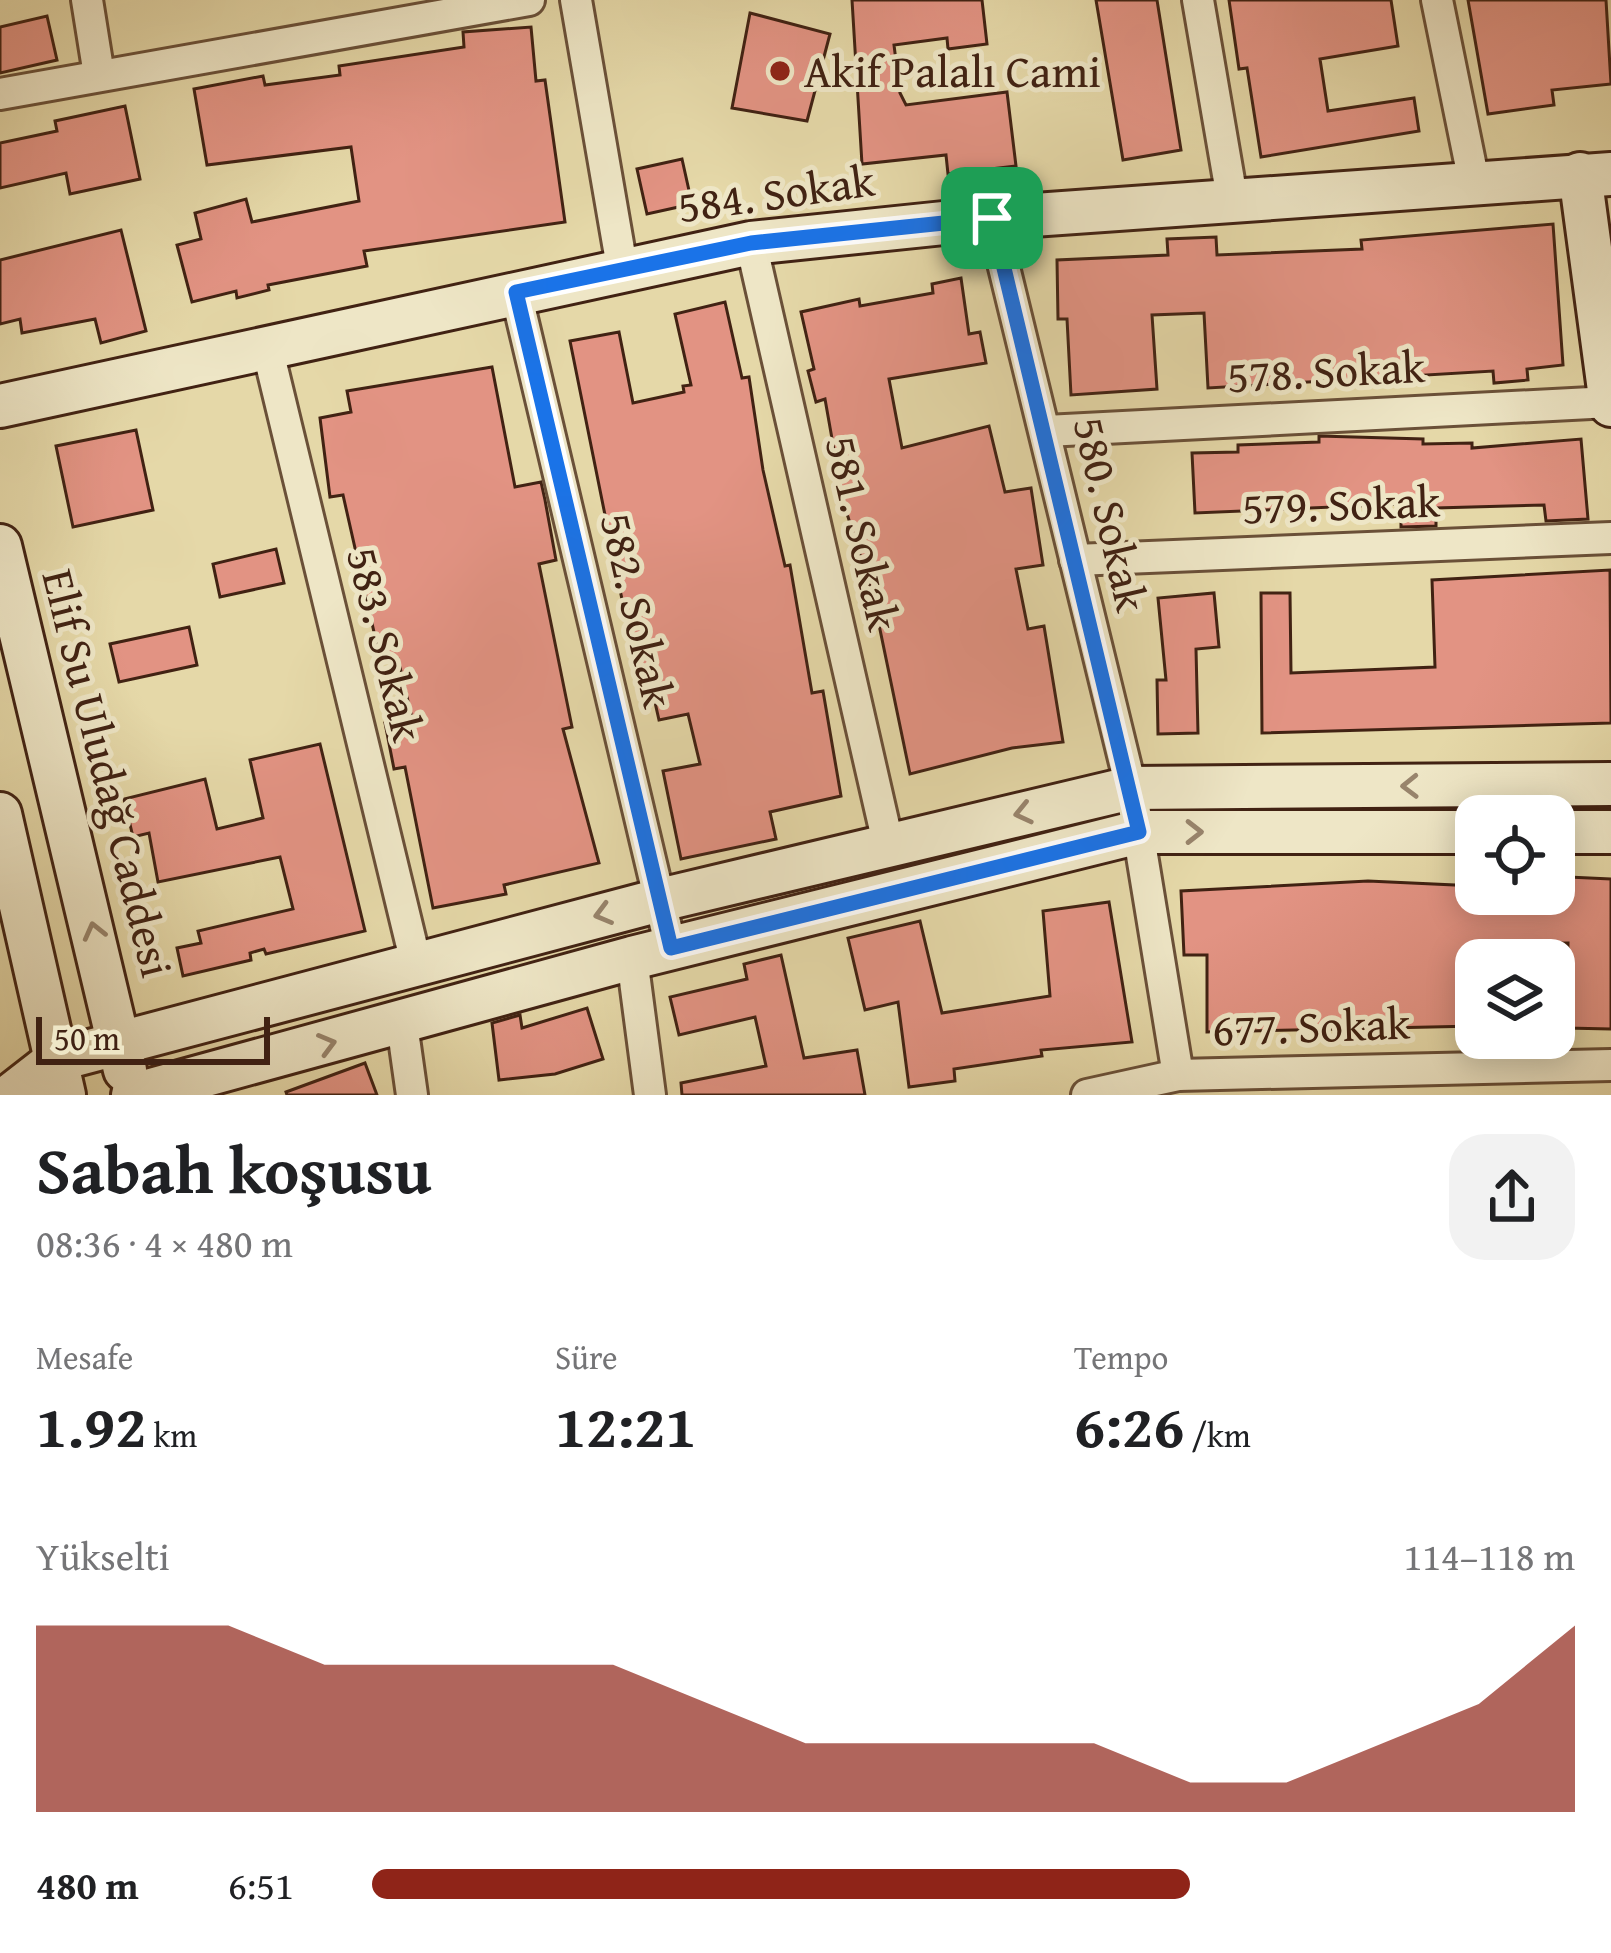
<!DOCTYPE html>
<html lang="tr">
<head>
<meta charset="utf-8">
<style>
	body { margin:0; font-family:"Gentium Book Plus",serif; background:#f2f2f2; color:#202124; height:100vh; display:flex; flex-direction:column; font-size:45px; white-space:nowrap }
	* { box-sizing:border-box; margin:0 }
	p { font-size:39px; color:#757577 }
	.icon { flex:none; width:66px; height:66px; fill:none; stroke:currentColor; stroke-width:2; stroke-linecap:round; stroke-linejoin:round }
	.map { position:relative; height:1095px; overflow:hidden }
	.details { display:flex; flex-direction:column; background:#fff; flex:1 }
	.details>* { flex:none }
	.controls { position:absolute; left:1455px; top:795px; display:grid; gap:24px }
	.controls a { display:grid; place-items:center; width:120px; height:120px; border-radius:24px; background:#fff; box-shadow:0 6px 30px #0003; font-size:60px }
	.scale { position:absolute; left:36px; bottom:30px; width:234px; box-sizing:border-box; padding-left:12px; border:6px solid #412213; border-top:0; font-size:33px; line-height:42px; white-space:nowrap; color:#412213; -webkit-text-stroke:9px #eee6c6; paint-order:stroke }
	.pin { position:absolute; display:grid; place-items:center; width:102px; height:102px; color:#fff; margin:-51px; border-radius:24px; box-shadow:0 6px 18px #0006 }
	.round { display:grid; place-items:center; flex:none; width:126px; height:126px; border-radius:36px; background:#f2f2f2 }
	.summary { display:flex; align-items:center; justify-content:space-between; height:204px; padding:0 36px }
	h1 { font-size:66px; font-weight:700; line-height:90px }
	.metrics { display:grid; grid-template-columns:repeat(3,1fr); gap:18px; height:204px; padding:12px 36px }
	.metrics div { display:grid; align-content:center }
	.metrics b { font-size:60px; font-weight:700 }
	.metrics small { font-size:33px; font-weight:400 }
	.metrics p { font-size:33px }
	.chart { height:336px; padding:24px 36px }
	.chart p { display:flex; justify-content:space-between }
	.chart svg { width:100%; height:216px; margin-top:12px; fill:#8f2418; opacity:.7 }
	ul { padding:0 36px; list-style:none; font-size:39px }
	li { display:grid; grid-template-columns:192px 144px 1fr; align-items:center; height:90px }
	li i { height:30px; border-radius:15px; background:#8f2418 }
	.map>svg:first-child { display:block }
	.building { fill:#e29383; stroke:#412213; stroke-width:3 }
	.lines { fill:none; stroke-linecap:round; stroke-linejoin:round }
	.street-casing { stroke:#6a5038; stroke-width:36 }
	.secondary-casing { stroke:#412213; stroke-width:48 }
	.street { stroke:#eee6c6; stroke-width:30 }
	.secondary { stroke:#eee6c6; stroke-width:42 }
	.oneway { stroke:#98846c }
	.route-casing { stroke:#fff; stroke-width:24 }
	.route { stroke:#1a73e8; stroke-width:15 }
	.poi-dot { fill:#8f2418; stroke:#eee6c6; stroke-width:4.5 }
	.labels { text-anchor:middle; stroke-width:10; stroke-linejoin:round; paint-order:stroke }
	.poi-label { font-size:45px; fill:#412213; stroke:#eee6c6; text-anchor:start }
	.street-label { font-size:45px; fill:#412213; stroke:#eee6c6 }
</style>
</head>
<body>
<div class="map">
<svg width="1611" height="1095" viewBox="0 0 1611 1095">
	<rect width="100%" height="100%" fill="#e5d8a8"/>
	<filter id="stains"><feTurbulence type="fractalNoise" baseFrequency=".00167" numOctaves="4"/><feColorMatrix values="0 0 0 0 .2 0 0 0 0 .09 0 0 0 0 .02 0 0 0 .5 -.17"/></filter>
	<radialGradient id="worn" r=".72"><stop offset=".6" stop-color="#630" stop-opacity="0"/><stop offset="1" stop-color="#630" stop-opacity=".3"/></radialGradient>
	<g class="building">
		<polygon points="852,0 982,0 987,44 948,49 947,38 894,45 900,93 906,105 1007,92 1016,166 948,174 946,155 862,164"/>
		<polygon points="1096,0 1157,0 1181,150 1123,160"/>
		<polygon points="1229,0 1391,0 1398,46 1320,59 1328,111 1414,98 1419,131 1261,157 1247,68 1239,69"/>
		<polygon points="1468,0 1606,0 1611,84 1552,90 1554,105 1488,114"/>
		<polygon points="750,13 830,34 807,121 732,108"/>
		<polygon points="47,16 57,60 0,73 0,27"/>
		<polygon points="531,27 536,81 545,80 565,222 364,251 367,266 268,285 269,290 237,298 236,291 192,302 177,245 201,239 195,213 246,199 252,222 359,201 351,147 207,165 194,89 263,76 265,85 340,75 339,66 464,47 463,32"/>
		<polygon points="125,106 140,179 70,194 66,173 0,188 0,143 57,131 55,121"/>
		<polygon points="682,159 692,204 647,214 637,169"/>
		<polygon points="1553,224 1563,365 1527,369 1528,380 1494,383 1493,371 1208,388 1204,313 1152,315 1157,389 1071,395 1067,319 1058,319 1057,260 1168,255 1167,239 1216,237 1217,255 1362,249 1361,240"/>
		<polygon points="121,230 146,331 101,343 95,319 22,333 20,319 0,324 0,260"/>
		<polygon points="961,278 969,334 980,332 986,363 889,379 902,448 989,426 1005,492 1031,488 1043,565 1016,569 1028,629 1044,626 1063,742 1012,748 910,774 873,596 843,501 825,399 816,402 808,371 814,369 801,312 859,299 860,306 933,293 932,284"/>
		<polygon points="725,302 742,378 749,377 763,470 785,566 790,565 812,693 823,691 841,796 770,812 776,839 681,859 663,771 700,764 688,714 659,720 647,667 636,669 570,341 619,332 633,403 684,392 683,386 691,385 675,314"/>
		<polygon points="492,367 515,487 541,482 545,500 556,560 539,564 572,727 563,729 599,863 504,885 506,894 433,908 405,767 394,769 385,723 412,718 398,659 381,663 343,495 330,497 320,418 351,412 347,391"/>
		<polygon points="136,430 153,510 73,527 56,446"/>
		<polygon points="1319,436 1423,439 1423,444 1472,443 1472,448 1581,439 1588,519 1546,521 1544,505 1436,508 1436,526 1401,527 1401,504 1195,513 1192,453 1238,452 1238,445 1319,442"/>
		<polygon points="276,549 284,583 220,597 213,564"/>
		<polygon points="1610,570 1611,723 1262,733 1261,593 1290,593 1291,673 1435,667 1432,580"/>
		<polygon points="1214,593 1219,647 1196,649 1198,733 1158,734 1157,680 1166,680 1158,598"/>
		<polygon points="189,627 197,665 119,682 110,644"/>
		<polygon points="320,744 365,931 266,954 264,949 250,953 251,960 183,976 177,948 201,943 198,931 293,909 280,857 158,882 149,833 133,837 124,799 205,779 217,829 263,818 250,760"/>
		<polygon points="1568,877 1611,879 1611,1029 1566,1028 1568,943 1476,944 1476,1026 1207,1032 1207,955 1184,955 1181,891 1368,881 1476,886 1476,894 1567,894"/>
		<polygon points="1109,902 1132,1042 1041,1050 1042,1056 954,1069 955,1081 909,1087 898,1002 865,1010 848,938 920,921 942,1013 1050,996 1043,911"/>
		<polygon points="781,955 804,1058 857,1050 865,1095 682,1095 681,1083 766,1066 755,1017 679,1035 670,997 747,979 744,964"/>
		<polygon points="587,1008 603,1059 555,1074 499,1080 492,1023 520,1015 522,1028"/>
		<polygon points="365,1063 377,1095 287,1095 286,1092"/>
	</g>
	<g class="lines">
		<defs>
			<g id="street">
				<polyline points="87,0 99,75"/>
				<polyline points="576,0 622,267"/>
				<polyline points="1198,0 1232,198"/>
				<polyline points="1437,0 1474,182"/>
				<polyline points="0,94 529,0"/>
				<polyline points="992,218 1131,788 1178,1075"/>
				<polyline points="751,243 888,843"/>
				<polyline points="516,293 671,948"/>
				<polyline points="267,347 416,963"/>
				<polyline points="1046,431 1610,402"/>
				<polyline points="1075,560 1611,538"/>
				<polyline points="632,958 650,1095"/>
				<polyline points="402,1024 412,1095"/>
				<polyline points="1087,1095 1178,1075 1611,1065"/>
			</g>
			<g id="secondary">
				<polyline points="1580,174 1611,405"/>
				<polyline points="0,406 751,243 992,218 1611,174"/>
				<polyline points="0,546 125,1070"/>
				<polyline points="0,814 64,1095"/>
				<polyline points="1554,832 1611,832"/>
				<polyline points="11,1095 56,1060 660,900 1131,788 1611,784"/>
				<polyline points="133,1095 632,958 1139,832 1476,832"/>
			</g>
		</defs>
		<use href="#street" class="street-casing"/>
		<use href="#secondary" class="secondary-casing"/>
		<use href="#street" class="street"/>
		<use href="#secondary" class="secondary"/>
	</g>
	<defs><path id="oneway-chevron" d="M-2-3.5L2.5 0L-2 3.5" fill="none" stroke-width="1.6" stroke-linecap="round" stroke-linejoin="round" transform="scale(3)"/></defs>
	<g class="oneway">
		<use href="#oneway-chevron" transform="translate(1410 786) rotate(179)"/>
		<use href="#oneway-chevron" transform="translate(1023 813) rotate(167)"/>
		<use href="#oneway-chevron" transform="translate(1194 832)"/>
		<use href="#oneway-chevron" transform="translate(603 914) rotate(165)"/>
		<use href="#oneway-chevron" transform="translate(94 931) rotate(-104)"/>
		<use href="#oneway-chevron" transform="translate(327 1044) rotate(-15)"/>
	</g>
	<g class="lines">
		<defs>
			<polygon id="route" points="992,218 1139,832 671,948 516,292 751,243"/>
		</defs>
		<use href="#route" class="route-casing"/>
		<use href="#route" class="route"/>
	</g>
	<circle class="poi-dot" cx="780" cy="71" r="12"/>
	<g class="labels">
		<g class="poi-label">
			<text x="804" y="87">Akif Palalı Cami</text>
		</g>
		<g class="street-label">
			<text transform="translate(776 193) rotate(-8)" y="16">584. Sokak</text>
			<text transform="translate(1326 371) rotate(-3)" y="16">578. Sokak</text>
			<text transform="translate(1341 504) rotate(-2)" y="16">579. Sokak</text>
			<text transform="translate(1111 514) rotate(77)" y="16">580. Sokak</text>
			<text transform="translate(863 533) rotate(77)" y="16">581. Sokak</text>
			<text transform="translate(638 610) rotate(77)" y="16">582. Sokak</text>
			<text transform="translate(386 644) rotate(76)" y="16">583. Sokak</text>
			<text transform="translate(108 773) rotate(76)" y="16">Elif Su Uludağ Caddesi</text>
			<text transform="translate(1311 1026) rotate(-2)" y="16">677. Sokak</text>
		</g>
	</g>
	<rect width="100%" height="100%" filter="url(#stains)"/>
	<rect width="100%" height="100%" fill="url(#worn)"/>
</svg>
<div class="controls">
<a><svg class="icon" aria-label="locate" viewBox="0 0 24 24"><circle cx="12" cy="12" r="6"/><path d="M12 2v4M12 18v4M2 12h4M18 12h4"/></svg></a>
<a><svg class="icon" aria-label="layers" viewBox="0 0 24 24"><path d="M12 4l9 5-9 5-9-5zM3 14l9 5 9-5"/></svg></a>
</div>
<div class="scale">50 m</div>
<div class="pin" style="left:992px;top:218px;background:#1e9e55"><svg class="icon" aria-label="arrive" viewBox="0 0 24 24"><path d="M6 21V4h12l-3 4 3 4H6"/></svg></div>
</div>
<section class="details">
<div class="summary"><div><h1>Sabah koşusu</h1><p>08:36 · 4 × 480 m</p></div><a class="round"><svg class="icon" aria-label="share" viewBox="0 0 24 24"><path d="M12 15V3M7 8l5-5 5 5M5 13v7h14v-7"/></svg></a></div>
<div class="metrics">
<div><p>Mesafe</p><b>1.92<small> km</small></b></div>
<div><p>Süre</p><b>12:21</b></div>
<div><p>Tempo</p><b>6:26<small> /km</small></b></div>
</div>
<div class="chart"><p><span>Yükselti</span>114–118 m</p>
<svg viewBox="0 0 160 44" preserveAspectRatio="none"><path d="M0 44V6L10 6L20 6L30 14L40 14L50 14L60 14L70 22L80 30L90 30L100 30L110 30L120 38L130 38L140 30L150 22L160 6V44z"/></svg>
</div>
<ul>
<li><b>480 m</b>6:51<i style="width:68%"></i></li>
</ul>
</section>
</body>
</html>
